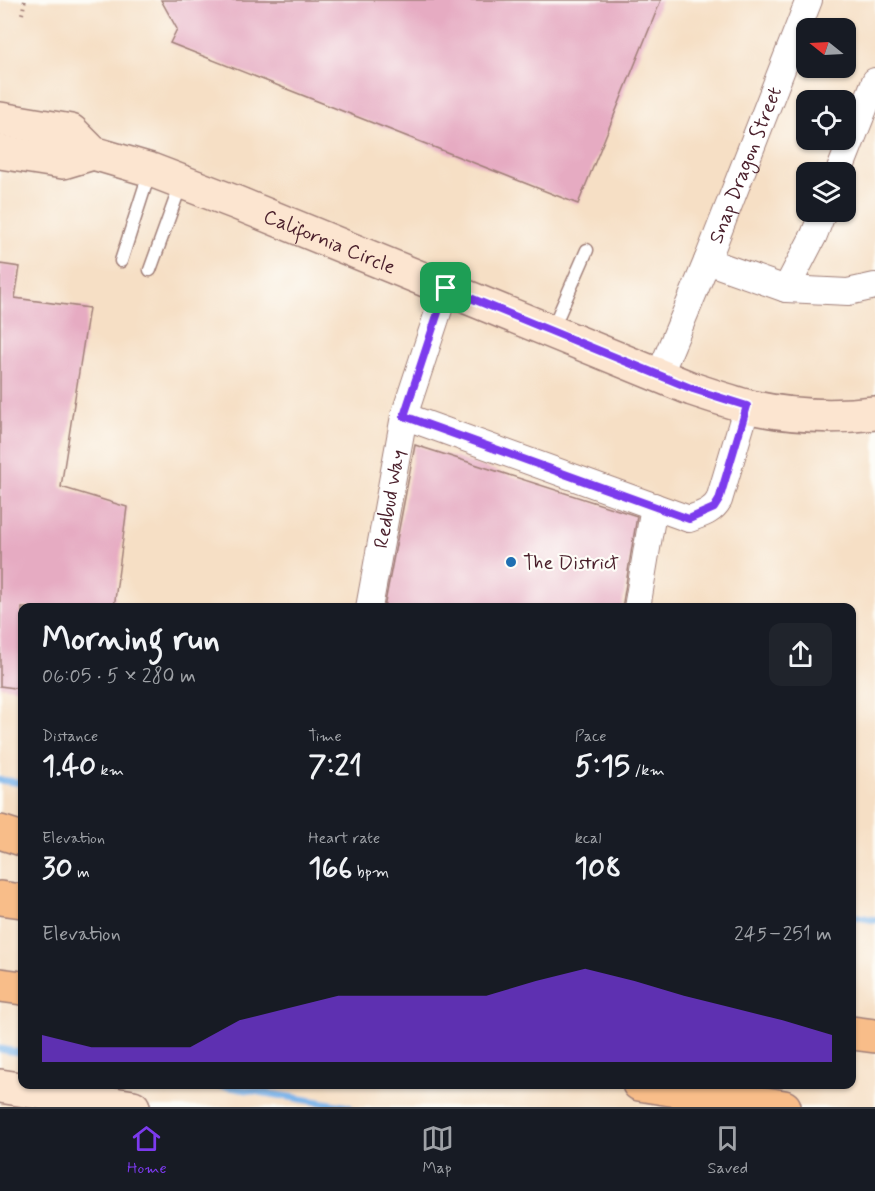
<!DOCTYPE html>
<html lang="en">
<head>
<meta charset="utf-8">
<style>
	body { margin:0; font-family:Mynerve,sans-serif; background:#20242c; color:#f1f3f6; height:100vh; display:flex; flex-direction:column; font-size:22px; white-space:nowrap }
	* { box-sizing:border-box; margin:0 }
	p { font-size:20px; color:#9ea1a6 }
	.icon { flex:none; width:33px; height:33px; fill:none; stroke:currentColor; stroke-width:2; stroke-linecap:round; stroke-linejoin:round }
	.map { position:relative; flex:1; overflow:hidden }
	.panel { position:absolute; left:18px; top:603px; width:838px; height:486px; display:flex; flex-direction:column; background:#171b24; border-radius:12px; box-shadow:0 2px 4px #0004 }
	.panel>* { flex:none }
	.needle { width:39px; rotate:288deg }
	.buttons { position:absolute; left:796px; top:18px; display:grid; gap:12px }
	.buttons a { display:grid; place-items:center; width:60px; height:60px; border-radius:12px; background:#171b24; box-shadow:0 2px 4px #0004; font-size:30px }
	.pin { position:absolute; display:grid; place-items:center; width:51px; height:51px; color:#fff; margin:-26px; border-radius:12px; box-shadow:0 3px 9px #0006 }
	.round { display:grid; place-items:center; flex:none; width:63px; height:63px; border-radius:12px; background:#20242c }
	.head { display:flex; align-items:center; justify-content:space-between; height:102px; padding:0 24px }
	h1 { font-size:33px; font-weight:700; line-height:45px }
	.metrics { display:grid; grid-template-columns:repeat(3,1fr); gap:9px; height:102px; padding:6px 24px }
	.metrics div { display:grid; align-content:center }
	.metrics b { font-size:30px; font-weight:700 }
	.metrics small { font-size:16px; font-weight:400 }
	.metrics p { font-size:16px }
	.chart { height:168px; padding:12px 24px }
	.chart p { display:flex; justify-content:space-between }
	.chart svg { width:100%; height:108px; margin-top:6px; fill:#7c3aed; opacity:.7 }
	.tabs { display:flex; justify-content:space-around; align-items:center; height:84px; border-top:2px solid #363941; background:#171b24; font-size:16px; color:#9ea1a6 }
	.tabs a { display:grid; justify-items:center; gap:3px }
	.tabs .on { color:#7c3aed }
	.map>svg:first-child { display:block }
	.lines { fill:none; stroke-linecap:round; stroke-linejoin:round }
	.stream { stroke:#79b3ea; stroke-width:7 }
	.building { fill:#e6abc2 }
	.lane-casing { stroke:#a07f78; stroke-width:15 }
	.street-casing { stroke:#a07f78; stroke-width:28 }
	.secondary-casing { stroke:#a07f78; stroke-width:36 }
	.highway-casing { stroke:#a07f78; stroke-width:36 }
	.path { stroke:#a07f78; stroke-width:4; stroke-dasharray:1.5 4.5; stroke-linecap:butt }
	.lane { stroke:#fff; stroke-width:12 }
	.street { stroke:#fff; stroke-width:26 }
	.secondary { stroke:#fce5d0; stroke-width:33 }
	.highway { stroke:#f8bd89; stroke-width:33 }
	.route-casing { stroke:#fff; stroke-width:12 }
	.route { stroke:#7c3aed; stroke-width:8 }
	.poi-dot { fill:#1f6fb2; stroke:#fdfcf7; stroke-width:2 }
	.labels { text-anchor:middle; stroke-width:4.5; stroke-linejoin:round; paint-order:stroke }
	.street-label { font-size:20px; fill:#4a1f2b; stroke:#fdfcf7 }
	.poi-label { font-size:20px; fill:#4a1f2b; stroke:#fdfcf7; text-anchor:start }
</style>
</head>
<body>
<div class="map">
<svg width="875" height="1107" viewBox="0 0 875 1107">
	<rect width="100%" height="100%" fill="#fdfcf7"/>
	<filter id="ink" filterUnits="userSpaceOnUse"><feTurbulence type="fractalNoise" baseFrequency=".0167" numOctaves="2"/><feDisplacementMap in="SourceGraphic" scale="12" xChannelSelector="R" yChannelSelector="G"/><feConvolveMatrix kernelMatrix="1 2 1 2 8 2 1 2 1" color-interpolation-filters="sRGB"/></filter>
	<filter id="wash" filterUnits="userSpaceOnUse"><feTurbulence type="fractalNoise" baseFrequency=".008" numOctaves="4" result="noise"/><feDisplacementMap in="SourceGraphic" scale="24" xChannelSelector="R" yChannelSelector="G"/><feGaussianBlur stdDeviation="1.35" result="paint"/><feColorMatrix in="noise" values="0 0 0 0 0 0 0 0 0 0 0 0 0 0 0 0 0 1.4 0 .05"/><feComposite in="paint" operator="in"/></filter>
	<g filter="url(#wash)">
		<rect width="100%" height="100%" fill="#f6dfc5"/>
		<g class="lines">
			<g class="stream">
				<polyline points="0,780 22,783"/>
				<polyline points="852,916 875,920"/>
				<polyline points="0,1049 22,1053"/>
				<polyline points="212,1084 349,1107"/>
			</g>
		</g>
		<g id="blocks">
			<g class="building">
				<polygon points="161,0 661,0 578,204 170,43 177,29"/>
				<polygon points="0,264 20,267 15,298 89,308 61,487 127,507 114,608 22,608 22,689 0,686"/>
				<polygon points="415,445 637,516 622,608 384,608"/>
			</g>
		</g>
	</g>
	<g filter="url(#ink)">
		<use href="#blocks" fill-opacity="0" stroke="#a07f78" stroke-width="1.5"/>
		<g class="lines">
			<defs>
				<g id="lane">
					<polyline points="121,261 150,171"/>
					<polyline points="150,270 181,184"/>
					<polyline points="552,330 587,250"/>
				</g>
				<g id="street">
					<polyline points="839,172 875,81"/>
					<polyline points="707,261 786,289 848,292 875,286"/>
					<polyline points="786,289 814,235 823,212"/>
					<path id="s1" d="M659,376L707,261L809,0"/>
					<path d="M404,416L689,519C702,514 712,512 719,500L747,406"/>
					<path id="s2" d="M369,608L404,416L446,288"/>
					<polyline points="637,608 654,506"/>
				</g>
				<g id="secondary">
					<path id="s3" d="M0,119L71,131L93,153L151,170L237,203L692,389C710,395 728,401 746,406C788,416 832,418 875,413"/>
					<polyline points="0,152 63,162 93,153"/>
					<polyline points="0,1086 133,1107"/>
				</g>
				<g id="highway">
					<polyline points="0,832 22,839"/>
					<polyline points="0,898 22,901"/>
					<polyline points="0,985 22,988"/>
					<polyline points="852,1033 875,1036"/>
					<polyline points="639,1084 784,1107"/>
				</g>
			</defs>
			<use href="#lane" class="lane-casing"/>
			<use href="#street" class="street-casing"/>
			<use href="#secondary" class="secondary-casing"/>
			<use href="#highway" class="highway-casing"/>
			<polyline class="path" points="22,14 25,0"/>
			<use href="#lane" class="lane"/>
			<use href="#street" class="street"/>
			<use href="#secondary" class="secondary"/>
			<use href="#highway" class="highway"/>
		</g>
	</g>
	<g class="lines" filter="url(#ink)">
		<defs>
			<polygon id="route" points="446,288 693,389 747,406 719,500 714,508 689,519 404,416"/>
		</defs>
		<use href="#route" class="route-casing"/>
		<use href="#route" class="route"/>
	</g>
	<circle class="poi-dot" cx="511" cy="562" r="6"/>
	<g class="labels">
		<g class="street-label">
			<text dy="7" stroke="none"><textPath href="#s1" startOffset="228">Snap Dragon Street</textPath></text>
			<text dy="7" stroke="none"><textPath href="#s3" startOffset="356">California Circle</textPath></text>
			<text dy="7" stroke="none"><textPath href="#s2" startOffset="111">Redbud Way</textPath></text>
		</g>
		<g class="poi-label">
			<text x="523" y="569">The District</text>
		</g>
	</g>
</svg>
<div class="buttons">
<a><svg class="needle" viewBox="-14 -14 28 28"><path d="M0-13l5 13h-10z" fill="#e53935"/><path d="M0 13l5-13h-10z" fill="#9ea1a6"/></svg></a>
<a><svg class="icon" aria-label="locate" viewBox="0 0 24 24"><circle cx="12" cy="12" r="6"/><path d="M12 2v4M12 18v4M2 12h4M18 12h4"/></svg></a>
<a><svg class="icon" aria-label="layers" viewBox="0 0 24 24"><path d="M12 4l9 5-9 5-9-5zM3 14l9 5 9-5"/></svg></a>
</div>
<div class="pin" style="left:446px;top:288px;background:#1e9e55"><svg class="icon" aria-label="arrive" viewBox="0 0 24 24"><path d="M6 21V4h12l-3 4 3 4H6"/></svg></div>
<section class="panel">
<div class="head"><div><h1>Morning run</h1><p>06:05 · 5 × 280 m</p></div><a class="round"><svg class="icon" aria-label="share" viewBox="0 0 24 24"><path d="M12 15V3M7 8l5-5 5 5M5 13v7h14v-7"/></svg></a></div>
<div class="metrics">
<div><p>Distance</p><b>1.40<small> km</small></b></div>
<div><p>Time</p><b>7:21</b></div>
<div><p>Pace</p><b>5:15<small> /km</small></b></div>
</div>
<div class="metrics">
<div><p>Elevation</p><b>30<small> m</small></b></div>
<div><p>Heart rate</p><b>166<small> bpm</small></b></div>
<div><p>kcal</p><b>108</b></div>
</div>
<div class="chart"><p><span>Elevation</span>245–251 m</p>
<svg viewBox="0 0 160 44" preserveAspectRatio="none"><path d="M0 44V33L10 38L20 38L30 38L40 27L50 22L60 17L70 17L80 17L90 17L100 11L110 6L120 11L130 17L140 22L150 27L160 33V44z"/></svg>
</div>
</section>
</div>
<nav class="tabs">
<a class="on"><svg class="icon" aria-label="home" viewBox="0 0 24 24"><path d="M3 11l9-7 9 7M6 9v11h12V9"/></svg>Home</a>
<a><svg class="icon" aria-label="map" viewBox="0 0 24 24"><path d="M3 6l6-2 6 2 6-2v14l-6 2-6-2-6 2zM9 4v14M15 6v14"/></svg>Map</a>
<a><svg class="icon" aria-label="saved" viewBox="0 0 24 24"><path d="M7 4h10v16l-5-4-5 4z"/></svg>Saved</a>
</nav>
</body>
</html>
